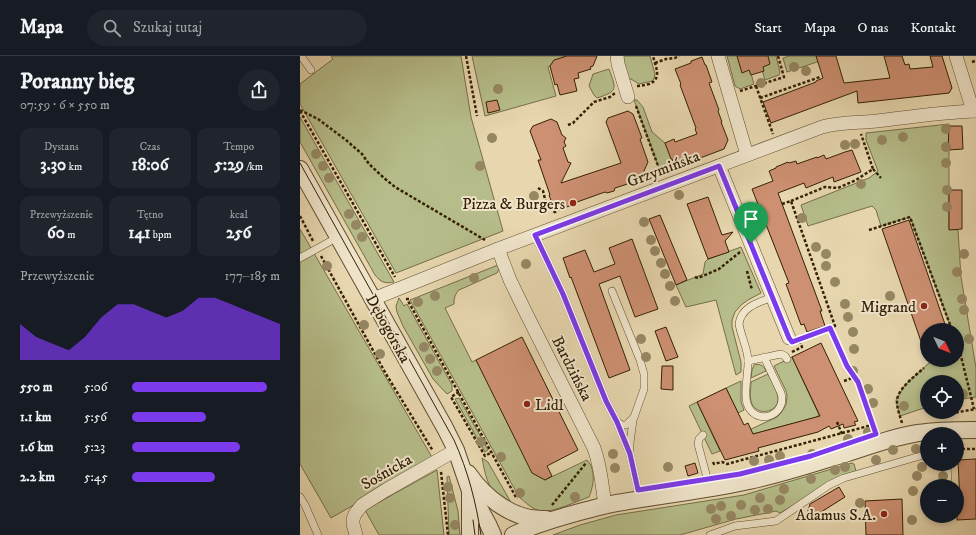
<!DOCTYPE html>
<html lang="pl">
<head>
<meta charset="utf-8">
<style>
	body { margin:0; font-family:"IM FELL DW Pica",serif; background:#20242c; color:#f1f3f6; height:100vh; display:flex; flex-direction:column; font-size:15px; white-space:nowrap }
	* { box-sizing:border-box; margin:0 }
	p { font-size:13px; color:#9ea1a6 }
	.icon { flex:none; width:22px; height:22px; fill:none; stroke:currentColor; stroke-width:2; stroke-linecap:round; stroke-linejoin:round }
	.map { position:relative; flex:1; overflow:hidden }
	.sheet { display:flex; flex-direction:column; background:#171b24; width:300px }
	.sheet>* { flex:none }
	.needle { width:26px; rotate:133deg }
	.fabs { position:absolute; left:620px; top:267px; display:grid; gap:8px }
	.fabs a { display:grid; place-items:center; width:44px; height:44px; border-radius:50%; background:#171b24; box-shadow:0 2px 6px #0003; font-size:20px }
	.pin { position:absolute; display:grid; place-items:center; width:34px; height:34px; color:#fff; margin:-41px -17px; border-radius:50% 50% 50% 0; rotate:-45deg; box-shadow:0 0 4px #0007 }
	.pin .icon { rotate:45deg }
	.round { display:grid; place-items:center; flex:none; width:42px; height:42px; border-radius:21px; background:#20242c }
	.summary { display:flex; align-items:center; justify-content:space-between; height:68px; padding:0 20px }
	h1 { font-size:22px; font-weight:700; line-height:30px }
	.stats { display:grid; grid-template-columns:repeat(3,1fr); gap:6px; height:68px; padding:4px 20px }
	.stats div { display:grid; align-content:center; border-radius:10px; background:#20242c; text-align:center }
	.stats b { font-size:17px; font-weight:700 }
	.stats small { font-size:11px; font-weight:400 }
	.stats p { font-size:11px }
	.chart { height:112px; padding:8px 20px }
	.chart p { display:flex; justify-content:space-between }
	.chart svg { width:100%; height:72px; margin-top:4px; fill:#7c3aed; opacity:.7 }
	ul { padding:0 20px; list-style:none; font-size:13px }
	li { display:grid; grid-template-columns:64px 48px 1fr; align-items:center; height:30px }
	li i { height:10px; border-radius:5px; background:#7c3aed }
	header { display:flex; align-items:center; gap:24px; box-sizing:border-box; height:56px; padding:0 20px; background:#171b24; border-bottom:1px solid #363941 }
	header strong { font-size:19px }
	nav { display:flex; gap:22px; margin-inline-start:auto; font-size:14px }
	.search { width:280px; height:36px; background:#20242c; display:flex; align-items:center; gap:10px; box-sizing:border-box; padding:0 14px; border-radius:22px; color:#9ea1a6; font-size:15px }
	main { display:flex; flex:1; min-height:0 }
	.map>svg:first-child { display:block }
	.green { fill:#b6bd8a; stroke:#756e48 }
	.building { fill:#cd9072; stroke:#342005 }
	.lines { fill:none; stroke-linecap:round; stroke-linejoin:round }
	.service-casing { stroke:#614e2f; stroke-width:8 }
	.minor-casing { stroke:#614e2f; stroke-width:14 }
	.tertiary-casing { stroke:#614e2f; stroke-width:18 }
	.path { stroke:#342005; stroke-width:2.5; stroke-dasharray:3 2; stroke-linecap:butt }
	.service { stroke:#efe4ca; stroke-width:7 }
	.minor { stroke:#efe4ca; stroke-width:13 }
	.tertiary { stroke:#efe4ca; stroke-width:16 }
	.tram { stroke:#342005; stroke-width:1 }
	.tree { fill:#968763 }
	.route-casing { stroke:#fff; stroke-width:8 }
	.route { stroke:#7c3aed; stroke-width:5 }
	.poi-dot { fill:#8f2418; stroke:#efe4ca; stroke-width:1.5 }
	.labels { text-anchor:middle; stroke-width:4; stroke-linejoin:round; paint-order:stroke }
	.street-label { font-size:16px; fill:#342005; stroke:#efe4ca }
	.poi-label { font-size:16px; fill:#342005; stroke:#efe4ca; text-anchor:end }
</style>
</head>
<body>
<header>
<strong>Mapa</strong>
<div class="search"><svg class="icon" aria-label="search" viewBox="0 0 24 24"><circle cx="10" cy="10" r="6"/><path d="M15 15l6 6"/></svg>Szukaj tutaj</div>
<nav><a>Start</a><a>Mapa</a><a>O nas</a><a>Kontakt</a></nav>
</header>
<main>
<section class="sheet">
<div class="summary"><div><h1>Poranny bieg</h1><p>07:59 · 6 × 550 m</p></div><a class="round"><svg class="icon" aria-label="share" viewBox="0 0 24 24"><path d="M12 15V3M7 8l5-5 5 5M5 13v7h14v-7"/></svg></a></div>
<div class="stats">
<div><p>Dystans</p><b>3.30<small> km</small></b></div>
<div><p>Czas</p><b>18:06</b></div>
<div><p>Tempo</p><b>5:29<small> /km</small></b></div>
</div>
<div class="stats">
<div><p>Przewyższenie</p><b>60<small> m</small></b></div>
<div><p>Tętno</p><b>141<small> bpm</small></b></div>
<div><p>kcal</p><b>256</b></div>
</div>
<div class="chart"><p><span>Przewyższenie</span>177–185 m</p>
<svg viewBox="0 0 160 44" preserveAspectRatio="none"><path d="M0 44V22L10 30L20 34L30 38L40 30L50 18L60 10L70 10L80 14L90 18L100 14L110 6L120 6L130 10L140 14L150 18L160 22V44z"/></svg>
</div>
<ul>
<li><b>550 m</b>5:06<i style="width:91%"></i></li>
<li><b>1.1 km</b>5:56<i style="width:50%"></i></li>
<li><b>1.6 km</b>5:23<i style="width:73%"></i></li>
<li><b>2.2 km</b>5:45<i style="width:56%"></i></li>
</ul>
</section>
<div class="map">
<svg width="676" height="479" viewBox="0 0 676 479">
	<rect width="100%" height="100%" fill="#e7d6ae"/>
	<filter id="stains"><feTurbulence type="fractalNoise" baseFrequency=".005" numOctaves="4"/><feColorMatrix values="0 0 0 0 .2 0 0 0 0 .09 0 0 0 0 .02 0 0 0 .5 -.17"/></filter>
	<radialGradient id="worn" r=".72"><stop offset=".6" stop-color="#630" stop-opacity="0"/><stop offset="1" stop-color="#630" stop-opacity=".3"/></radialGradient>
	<g class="green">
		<polygon points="31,0 161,0 171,61 203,175 96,217 0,48 0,28 33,3"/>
		<polygon points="172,0 265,0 254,6 250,10 248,11 256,40 185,60"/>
		<polygon points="322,0 350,0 355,18 354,23 352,25 339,28 331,23 327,23"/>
		<polygon points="427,0 476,0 480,16 479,19 465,24 461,11 450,14 454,28 440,33 435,30"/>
		<polygon points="489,0 535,0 487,16 483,2"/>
		<path d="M309,13C316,33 319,35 297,42L294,39L289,30L293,18Z"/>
		<polygon points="334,44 337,44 343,51 352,76 365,87 374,107 359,112"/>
		<path d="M0,61L94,226C84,228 81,226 75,219L0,86Z"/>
		<polygon points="649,68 649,173 658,174 661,221 676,312 676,341 657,344 657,326 627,326 627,351 600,360 596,344 600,337 605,329 629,307 636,304 657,304 657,297 660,296 657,288 657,274 652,274 610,161 581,170 576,154 572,150 508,170 501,149 569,122 578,115 566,84 566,77"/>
		<polygon points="0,173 133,403 31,462 0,408"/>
		<polygon points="441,191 461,237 448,244 441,249 435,256 432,264 432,271 441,306 441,316 436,319 416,244 386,251 376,229 403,218 405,206 408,203"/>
		<path d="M198,209L199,213L197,217L159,234C155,238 154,242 154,248L145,252L172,306L176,304L245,424L287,404C296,414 294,429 289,441C277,445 253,457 241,455C233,454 225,446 219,441L110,244Z"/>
		<polygon points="99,242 104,250 107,248 152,329 152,335 147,338 133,323 103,270 97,256 96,250"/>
		<polygon points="492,301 519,359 515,362 449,379 447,375 477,361 481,357 486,349 487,340 486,335 474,310"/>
		<path d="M454,309C460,307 464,310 466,315L451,322L452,314Z"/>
		<path d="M468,318C471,324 477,334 478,341C480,356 458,361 452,348C449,342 451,333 451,326Z"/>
		<polygon points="441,325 441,346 444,354 438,357 426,332"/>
		<polygon points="159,342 188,394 185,396 155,343"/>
		<polygon points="397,346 420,395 412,398 389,350"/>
		<path d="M182,402L188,406L213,450C208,448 203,445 199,442C187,431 185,417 182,402Z"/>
		<polygon points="552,407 554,408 556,415 542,421 480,457 476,455 467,457 436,463 380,479 253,479 280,469 316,459 444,439"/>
		<polygon points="137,414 144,479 79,479 65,454"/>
		<polygon points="149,420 158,455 160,479 149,479 147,421"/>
	</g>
	<g class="building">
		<polygon points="267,0 297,0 293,10 290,11 291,13 278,17 279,22 274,23 277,35 260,39 257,28 255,29 250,10 254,4"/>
		<polygon points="437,0 468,0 470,8 463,11 464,15 451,19 449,14 442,17"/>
		<polygon points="516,0 536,0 544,27 590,22 584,0 602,0 605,9 609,8 610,13 633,11 630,0 642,0 652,32 649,37 558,47 557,35 471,67 463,46 516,26 516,25 523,22"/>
		<polygon points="402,1 405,9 406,9 412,26 409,27 419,54 418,55 422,66 421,66 428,84 424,93 379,110 378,106 374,107 372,103 371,103 365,87 374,83 375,86 397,78 395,73 396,72 380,29 381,28 375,13 391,7 391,5"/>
		<polygon points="197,44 200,54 188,57 186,46"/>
		<polygon points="328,55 333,58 342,82 340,83 348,106 340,124 315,132 314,135 307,137 305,136 277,146 277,147 259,154 250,150 252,147 249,139 250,139 238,104 241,104 230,75 233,70 251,63 257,66 262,79 266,82 264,86 266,90 263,92 268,106 271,107 261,127 321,107 306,66 308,62"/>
		<polygon points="649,70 662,70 663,93 648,94"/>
		<polygon points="552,94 561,116 534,126 533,121 506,132 504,127 478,137 522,255 520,255 525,270 507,276 504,268 501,269 486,228 489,227 452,133 473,125 469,115 476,112 476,111 488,106 489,107 496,105 497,108 517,101 517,102 524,99 526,103 545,96"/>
		<polygon points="649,134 662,134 662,173 649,174"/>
		<polygon points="408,141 422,179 433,176 425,185 429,196 408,203 387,148"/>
		<polygon points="360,159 387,224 376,229 349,163"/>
		<polygon points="609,164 647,274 627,274 627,297 625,297 582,173"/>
		<polygon points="332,183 358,253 335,261 320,220 299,228 330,314 309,322 271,221 270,222 263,202 285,194 294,216 315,208 309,192"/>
		<polygon points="366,271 378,301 366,305 355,275"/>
		<polygon points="222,281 278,394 247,410 252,420 245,424 232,417 176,304"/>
		<polygon points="521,287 558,365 554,366 556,369 544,372 543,368 531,373 529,370 518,376 458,392 459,395 425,404 397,346 426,332 444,369 448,367 453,378 520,360 492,301"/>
		<polygon points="362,310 373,310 373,334 361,333"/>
		<polygon points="676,403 676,463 657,464 657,446 660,446 658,404"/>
		<polygon points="395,407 398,417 388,420 385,410"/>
		<polygon points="539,431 545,441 518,458 517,456 507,458 510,448"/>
		<polygon points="602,443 603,479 566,479 565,445"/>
	</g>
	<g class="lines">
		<defs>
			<g id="service">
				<polyline points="1,0 11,14"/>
				<polyline points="235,179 263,238 306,345 317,366 330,398 340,443"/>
				<polyline points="0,202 38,181"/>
				<polyline points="312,235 340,304 344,318 344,333 333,364 330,387 330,394"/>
				<path d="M464,301L481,337C487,358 460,370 449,352C442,341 449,316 448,303C447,291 441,280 439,268C441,251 459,246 473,241"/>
				<polyline points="448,305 481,298 485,300 487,303"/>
				<polyline points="317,366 322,369 326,369 334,361"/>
				<polyline points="403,379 399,383 398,388 410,433"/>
				<polyline points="647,408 648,430"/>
				<polyline points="0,441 5,449 18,479"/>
				<polyline points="410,479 435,470 476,465 529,429 544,422 627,398"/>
			</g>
			<g id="minor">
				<polyline points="317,0 318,8 328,41"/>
				<polyline points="418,0 447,99"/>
				<polyline points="656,0 673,55"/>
				<polyline points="419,110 489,282"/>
				<path d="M198,193L210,224L226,257L294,392C301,411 302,430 305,449"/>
				<path d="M73,243L198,193L522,71C540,66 559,67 577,65C610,61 643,56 676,55"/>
				<polyline points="56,479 53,468 53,463 55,458 62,449 86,434 156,394"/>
			</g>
			<g id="tertiary">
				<polyline points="0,113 145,372 156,394 170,435 188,468 193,479"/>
				<path d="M168,417C185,442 214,465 246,463"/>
				<polyline points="170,437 170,479"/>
				<path d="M213,479C233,469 254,463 276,457C292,453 307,448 323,446C365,439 408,434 449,425C483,418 515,407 548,397C571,389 594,381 618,377C637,374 657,374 676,374"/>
			</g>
		</defs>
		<use href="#service" class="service-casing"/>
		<use href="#minor" class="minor-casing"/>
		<use href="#tertiary" class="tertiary-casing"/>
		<g class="path">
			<polyline points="166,0 177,60"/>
			<polyline points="672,6 675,5 676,6"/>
			<polyline points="355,7 366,3 375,2 379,0"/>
			<path d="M337,30C341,30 345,29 349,28C363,23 355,10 353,0"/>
			<polyline points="456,30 473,78"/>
			<polyline points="440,35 484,21 478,0"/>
			<polyline points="460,42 520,21"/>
			<polyline points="336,50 361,118"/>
			<polyline points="0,54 18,63 46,84 62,98 69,108 84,122 95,131 185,184"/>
			<polyline points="0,55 95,221"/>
			<polyline points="268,69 273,67 294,46 310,41 315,37"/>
			<polyline points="573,113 581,122"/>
			<polyline points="238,132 243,135 247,151 255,156 256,159"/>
			<polyline points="491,145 525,131 538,132 556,124 573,113 561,78"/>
			<polyline points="482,148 491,145 535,270 502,283"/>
			<polyline points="0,160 13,185"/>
			<polyline points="453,160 462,156"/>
			<polyline points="569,174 610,161 652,274"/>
			<polyline points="21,200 86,318 133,395"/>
			<polyline points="447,215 452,234"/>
			<polyline points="395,221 398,222 419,213 440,196"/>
			<polyline points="109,243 107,243 217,443"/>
			<polyline points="530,272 547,309 558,326 572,369"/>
			<polyline points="657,288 660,296 674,353"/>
			<polyline points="492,296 502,291 500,286"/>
			<polyline points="544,325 555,321"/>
			<polyline points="159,336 151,341 185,400 192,396"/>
			<polyline points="641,359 676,353"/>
			<polyline points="537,366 542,378"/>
			<path d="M602,367C600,360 597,353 597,346C596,334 616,319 624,312"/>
			<polyline points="657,393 676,393"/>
			<polyline points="413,406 414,408 422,406 427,408 572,369 574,374"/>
			<polyline points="141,416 148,479"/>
			<polyline points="252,449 286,407"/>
		</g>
		<use href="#service" class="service"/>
		<use href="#minor" class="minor"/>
		<use href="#tertiary" class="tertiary"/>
		<g class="tram">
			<path d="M0,107L154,384C168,415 176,446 181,479"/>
			<polyline points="173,464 175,479"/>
		</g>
	</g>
	<g class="tree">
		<circle cx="494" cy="11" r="5"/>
		<circle cx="506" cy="15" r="5"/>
		<circle cx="461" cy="27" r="5"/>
		<circle cx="198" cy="33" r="5"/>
		<circle cx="646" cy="73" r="5"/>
		<circle cx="603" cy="81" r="5"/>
		<circle cx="192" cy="82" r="5"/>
		<circle cx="582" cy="84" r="5"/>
		<circle cx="555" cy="88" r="5"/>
		<circle cx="545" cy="89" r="5"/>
		<circle cx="646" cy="91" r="5"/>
		<circle cx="16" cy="98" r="5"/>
		<circle cx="646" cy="107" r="5"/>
		<circle cx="23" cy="110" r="5"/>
		<circle cx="180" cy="110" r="5"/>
		<circle cx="29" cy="122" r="5"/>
		<circle cx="561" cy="128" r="5"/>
		<circle cx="647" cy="134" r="5"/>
		<circle cx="379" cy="139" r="5"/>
		<circle cx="234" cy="140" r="5"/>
		<circle cx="227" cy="149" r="5"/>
		<circle cx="647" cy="151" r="5"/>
		<circle cx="49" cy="158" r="5"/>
		<circle cx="502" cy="162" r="5"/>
		<circle cx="344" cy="166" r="5"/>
		<circle cx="56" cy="169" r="5"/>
		<circle cx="62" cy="181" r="5"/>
		<circle cx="351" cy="184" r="5"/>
		<circle cx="516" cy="191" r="5"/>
		<circle cx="355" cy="195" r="5"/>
		<circle cx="526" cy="198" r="5"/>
		<circle cx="664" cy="198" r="5"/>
		<circle cx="361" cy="207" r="5"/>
		<circle cx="226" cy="208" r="5"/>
		<circle cx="27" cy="210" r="5"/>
		<circle cx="526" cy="210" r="5"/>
		<circle cx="657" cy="216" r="5"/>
		<circle cx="365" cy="218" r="5"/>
		<circle cx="174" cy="222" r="5"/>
		<circle cx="535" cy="226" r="5"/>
		<circle cx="370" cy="230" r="5"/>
		<circle cx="135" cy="240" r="5"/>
		<circle cx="590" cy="240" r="5"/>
		<circle cx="662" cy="243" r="5"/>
		<circle cx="375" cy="245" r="5"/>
		<circle cx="118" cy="246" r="5"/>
		<circle cx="545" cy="248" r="5"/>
		<circle cx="664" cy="254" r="5"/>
		<circle cx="548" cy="261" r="5"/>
		<circle cx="64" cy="269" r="5"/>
		<circle cx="553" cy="276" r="5"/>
		<circle cx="341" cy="283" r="5"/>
		<circle cx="669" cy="283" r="5"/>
		<circle cx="124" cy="291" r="5"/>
		<circle cx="554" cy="293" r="5"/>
		<circle cx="80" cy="298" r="5"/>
		<circle cx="346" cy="301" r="5"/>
		<circle cx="130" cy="303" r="5"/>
		<circle cx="137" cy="315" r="5"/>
		<circle cx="553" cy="315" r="5"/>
		<circle cx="568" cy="333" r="5"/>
		<circle cx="663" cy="338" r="5"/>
		<circle cx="573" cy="347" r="5"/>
		<circle cx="604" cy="350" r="5"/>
		<circle cx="568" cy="376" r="5"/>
		<circle cx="548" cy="383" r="5"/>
		<circle cx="181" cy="386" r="5"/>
		<circle cx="616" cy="393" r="5"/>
		<circle cx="593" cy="394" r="5"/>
		<circle cx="313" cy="398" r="5"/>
		<circle cx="512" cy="398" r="5"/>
		<circle cx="480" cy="400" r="5"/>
		<circle cx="201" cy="401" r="5"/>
		<circle cx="469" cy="404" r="5"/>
		<circle cx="576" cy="404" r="5"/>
		<circle cx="454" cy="405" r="5"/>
		<circle cx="368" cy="411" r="5"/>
		<circle cx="545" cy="411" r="5"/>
		<circle cx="622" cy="411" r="5"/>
		<circle cx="315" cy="412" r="5"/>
		<circle cx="535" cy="414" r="5"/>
		<circle cx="617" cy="420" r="5"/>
		<circle cx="643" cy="420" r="5"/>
		<circle cx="511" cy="423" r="5"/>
		<circle cx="148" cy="431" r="5"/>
		<circle cx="484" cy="433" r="5"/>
		<circle cx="613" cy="435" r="5"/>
		<circle cx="220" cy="437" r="5"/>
		<circle cx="275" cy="441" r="5"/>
		<circle cx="150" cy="442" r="5"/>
		<circle cx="460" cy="442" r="5"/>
		<circle cx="480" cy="444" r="5"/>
		<circle cx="560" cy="447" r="5"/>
		<circle cx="441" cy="449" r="5"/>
		<circle cx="421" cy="450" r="5"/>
		<circle cx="411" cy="453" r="5"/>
		<circle cx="468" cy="453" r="5"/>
		<circle cx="455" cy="454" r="5"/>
		<circle cx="431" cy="460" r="5"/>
		<circle cx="416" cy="463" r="5"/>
		<circle cx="612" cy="464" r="5"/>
		<circle cx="155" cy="469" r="5"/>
	</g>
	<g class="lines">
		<defs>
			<polygon id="route" points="419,110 489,282 492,286 530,272 547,310 558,326 576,378 511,400 440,418 338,434 330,398 317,366 306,345 263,238 235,179"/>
		</defs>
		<use href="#route" class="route-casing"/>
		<use href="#route" class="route"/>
	</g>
	<g class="poi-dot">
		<circle cx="273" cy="147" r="4"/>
		<circle cx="624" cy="250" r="4"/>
		<circle cx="227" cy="348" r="4"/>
		<circle cx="584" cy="458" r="4"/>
	</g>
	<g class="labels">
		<g class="street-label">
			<text transform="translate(363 112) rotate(-21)" y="6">Grzymińska</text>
			<text transform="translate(89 272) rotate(61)" y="6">Dębogórska</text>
			<text transform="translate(273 312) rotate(63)" y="6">Bardzińska</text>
			<text transform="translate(86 415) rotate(-30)" y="6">Sośnicka</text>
		</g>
		<g class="poi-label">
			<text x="265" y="153">Pizza &amp; Burgers</text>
			<text x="616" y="256">Migrand</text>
			<text x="235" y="354" text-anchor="start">Lidl</text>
			<text x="576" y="464">Adamus S.A.</text>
		</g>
	</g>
	<rect width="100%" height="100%" filter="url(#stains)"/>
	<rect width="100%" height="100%" fill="url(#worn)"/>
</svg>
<div class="fabs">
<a><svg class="needle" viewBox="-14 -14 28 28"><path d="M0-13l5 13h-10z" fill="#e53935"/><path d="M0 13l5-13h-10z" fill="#9ea1a6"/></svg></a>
<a><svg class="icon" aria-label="locate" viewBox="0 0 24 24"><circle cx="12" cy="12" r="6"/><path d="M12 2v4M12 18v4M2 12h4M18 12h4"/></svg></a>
<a>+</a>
<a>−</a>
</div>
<div class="pin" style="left:451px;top:187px;background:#1e9e55"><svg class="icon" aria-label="arrive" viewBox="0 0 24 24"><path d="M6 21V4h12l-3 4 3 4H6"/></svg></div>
</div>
</main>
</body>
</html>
